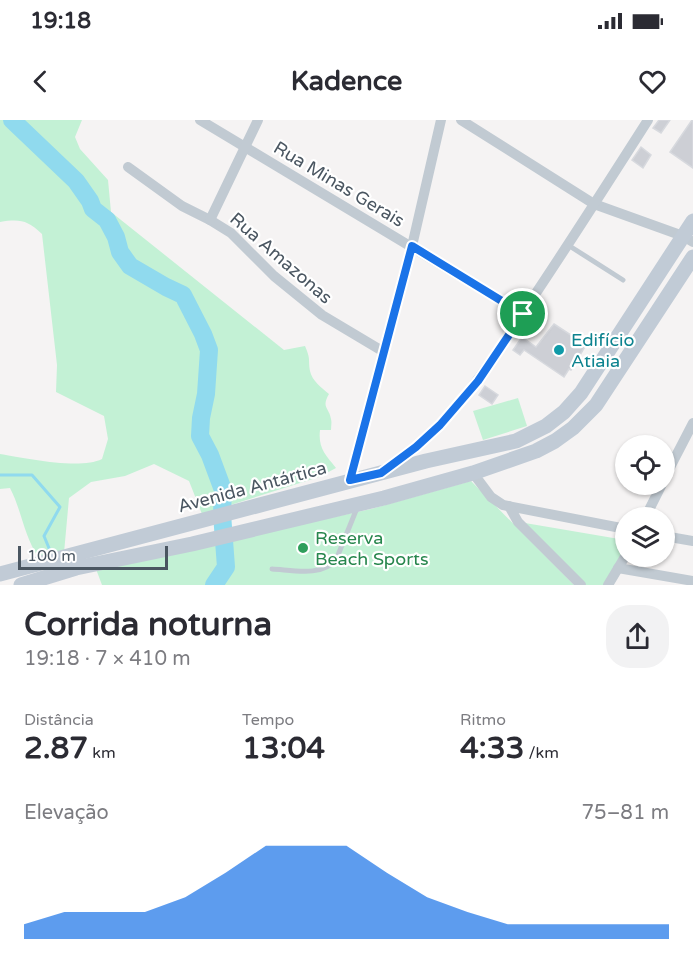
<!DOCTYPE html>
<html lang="pt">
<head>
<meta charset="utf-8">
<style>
	body { margin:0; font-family:"Varela Round",sans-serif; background:#f2f2f3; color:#2b2b33; height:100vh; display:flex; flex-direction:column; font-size:22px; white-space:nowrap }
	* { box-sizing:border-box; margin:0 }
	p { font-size:20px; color:#7c7c81 }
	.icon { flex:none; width:33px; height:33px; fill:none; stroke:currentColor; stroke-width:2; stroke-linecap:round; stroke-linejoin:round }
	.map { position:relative; height:465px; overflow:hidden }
	.side { display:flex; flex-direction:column; background:#fff; flex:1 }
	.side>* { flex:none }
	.controls { position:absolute; left:615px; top:315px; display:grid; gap:12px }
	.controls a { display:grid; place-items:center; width:60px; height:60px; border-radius:50%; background:#fff; box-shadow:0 2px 4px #0004; font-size:30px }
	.scale { position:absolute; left:18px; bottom:15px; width:150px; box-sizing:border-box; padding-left:6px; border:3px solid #4a5661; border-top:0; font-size:16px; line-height:21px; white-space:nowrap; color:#4a5661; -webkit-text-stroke:4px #fff; paint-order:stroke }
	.pin { position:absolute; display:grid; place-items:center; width:51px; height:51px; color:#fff; margin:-26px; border:3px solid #fff; border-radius:50%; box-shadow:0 2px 6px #0007 }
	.round { display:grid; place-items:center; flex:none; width:63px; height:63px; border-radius:24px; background:#f2f2f3 }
	.head { display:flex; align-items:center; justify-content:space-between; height:102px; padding:0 24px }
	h1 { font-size:33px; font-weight:700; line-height:45px }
	.stats { display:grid; grid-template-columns:repeat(3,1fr); gap:9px; height:102px; padding:6px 24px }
	.stats div { display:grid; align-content:center }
	.stats b { font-size:30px; font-weight:700 }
	.stats small { font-size:16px; font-weight:400 }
	.stats p { font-size:16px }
	.chart { height:168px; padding:12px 24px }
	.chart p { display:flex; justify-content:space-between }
	.chart svg { width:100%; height:108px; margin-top:6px; fill:#1a73e8; opacity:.7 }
	.status { display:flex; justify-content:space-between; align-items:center; height:42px; padding:0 30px; background:#fff; direction:ltr }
	.status svg { height:16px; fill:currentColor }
	header { display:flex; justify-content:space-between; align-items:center; height:78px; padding:0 24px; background:#fff; font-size:27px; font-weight:700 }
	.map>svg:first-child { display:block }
	.green { fill:#c3f1d5 }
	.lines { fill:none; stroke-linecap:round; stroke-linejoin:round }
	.stream { stroke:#90daee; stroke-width:3 }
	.river { stroke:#90daee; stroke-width:18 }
	.building { fill:#cdcfd5; stroke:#d7d9de; stroke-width:1.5 }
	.service { stroke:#c1cad2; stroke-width:5 }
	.minor { stroke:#c1cad2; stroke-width:10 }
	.secondary { stroke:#c1cbd6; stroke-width:15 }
	.route-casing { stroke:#fff; stroke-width:12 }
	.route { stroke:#1a73e8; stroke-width:8 }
	.culture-dot { fill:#0f9aa8; stroke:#fff; stroke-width:2 }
	.leisure-dot { fill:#2e9e5b; stroke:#fff; stroke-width:2 }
	.labels { text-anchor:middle; stroke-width:4.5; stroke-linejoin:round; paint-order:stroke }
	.street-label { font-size:18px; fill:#4a5661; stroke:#fff }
	.culture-label { font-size:18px; fill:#0d838f; stroke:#fff; text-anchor:start }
	.leisure-label { font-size:18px; fill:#27864d; stroke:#fff; text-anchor:start }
</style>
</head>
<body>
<div class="status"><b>19:18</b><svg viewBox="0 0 49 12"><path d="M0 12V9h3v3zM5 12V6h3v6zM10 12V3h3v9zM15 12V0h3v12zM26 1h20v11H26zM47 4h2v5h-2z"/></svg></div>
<header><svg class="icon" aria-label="back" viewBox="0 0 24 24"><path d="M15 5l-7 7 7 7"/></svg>Kadence<svg class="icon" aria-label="heart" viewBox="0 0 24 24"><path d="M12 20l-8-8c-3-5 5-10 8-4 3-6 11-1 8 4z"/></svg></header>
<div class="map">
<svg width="693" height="465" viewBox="0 0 693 465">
	<rect width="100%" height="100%" fill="#f5f3f3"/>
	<g class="green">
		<path d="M0,0H82L75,17L80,29L108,60L111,92L284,230L305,226C311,240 308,238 310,251C312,261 322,268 329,274C321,288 329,287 331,299C332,303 331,306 331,310H320C318,328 325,334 336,348L319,357L202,394L189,361L154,344L125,356L91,362L69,378L64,433L39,438C24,417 22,391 10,368L0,369V334C25,338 80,350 102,339L108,319L104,296L56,272L57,245L42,114C27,100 20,99 0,102Z"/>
		<polygon points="518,278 527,306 483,320 473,291"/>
		<polygon points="471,361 574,465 102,465 96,449 371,389"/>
		<polygon points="525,403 625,420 625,429 606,465 585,465"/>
	</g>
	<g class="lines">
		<polyline class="stream" points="0,355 32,355 60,387 44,416 51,433"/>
		<polyline class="river" points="12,0 76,61 90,81 93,89 107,100 116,117 120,132 130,146 166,167 183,175 203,214 209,230 206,274 201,298 200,316 210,335 223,370 222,394 226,447 214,465"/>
	</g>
	<g class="building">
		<polygon points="659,0 670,0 661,13 653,8"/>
		<polygon points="692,0 693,0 693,48 670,32"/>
		<polygon points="641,27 651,35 643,48 632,40"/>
		<polygon points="554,204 586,225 571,250 569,249 564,257 524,230 520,235 513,230 522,217 536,227"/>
		<polygon points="485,266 498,275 492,284 479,275"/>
	</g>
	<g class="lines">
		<g class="service">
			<polyline points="568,125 623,160"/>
			<path d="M272,449C292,450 322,457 336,440L357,388"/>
		</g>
		<g class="minor">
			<polyline points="200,0 523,194"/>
			<polyline points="461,0 594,84 683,116 693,122"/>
			<polyline points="128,47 182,86 210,100 231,113 274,156 322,195 384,232"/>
			<polyline points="210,100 258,0"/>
			<path d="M390,347C454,304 495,236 536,173C574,116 611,58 648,0"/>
			<polyline points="473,353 491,377 503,385 626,409"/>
			<polyline points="664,359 693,303"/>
			<polyline points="350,360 412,126 441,0"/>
			<polyline points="509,386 518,402 581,465"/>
			<polyline points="645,398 662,364"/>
			<polyline points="664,416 693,421"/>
			<polyline points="618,448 693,461"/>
			<polyline points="608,465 626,435"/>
		</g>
		<g class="secondary">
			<polyline points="0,454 426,341 516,321 546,306 564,292 581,273 693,101"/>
			<polyline points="21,465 76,448 192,424 384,378 473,353 536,331 555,321 573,308 596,285 693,137"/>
		</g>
	</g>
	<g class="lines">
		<defs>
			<polygon id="route" points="412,126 523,194 478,261 440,305 416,327 381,353 350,360"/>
		</defs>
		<use href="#route" class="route-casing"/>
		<use href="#route" class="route"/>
	</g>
	<circle class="culture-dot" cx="559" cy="230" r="6"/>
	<circle class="leisure-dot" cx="303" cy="428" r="6"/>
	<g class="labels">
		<g class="street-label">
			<text transform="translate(339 64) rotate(31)" y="6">Rua Minas Gerais</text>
			<text transform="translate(281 138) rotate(41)" y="6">Rua Amazonas</text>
			<text transform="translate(252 367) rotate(-15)" y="6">Avenida Antártica</text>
		</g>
		<g class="culture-label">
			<text x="571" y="226">Edifício<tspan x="571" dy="21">Atiaia</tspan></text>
		</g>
		<g class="leisure-label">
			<text x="315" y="424">Reserva<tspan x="315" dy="21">Beach Sports</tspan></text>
		</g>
	</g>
</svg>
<div class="controls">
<a><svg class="icon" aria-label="locate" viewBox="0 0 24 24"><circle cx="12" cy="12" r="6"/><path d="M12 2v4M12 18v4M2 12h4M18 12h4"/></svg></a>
<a><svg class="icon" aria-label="layers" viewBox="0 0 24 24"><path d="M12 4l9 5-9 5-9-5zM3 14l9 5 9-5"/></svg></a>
</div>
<div class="scale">100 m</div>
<div class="pin" style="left:523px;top:194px;background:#1e9e55"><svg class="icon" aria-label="arrive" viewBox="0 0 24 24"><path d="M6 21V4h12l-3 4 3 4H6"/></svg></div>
</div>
<section class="side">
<div class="head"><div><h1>Corrida noturna</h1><p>19:18 · 7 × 410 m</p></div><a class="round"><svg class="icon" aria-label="share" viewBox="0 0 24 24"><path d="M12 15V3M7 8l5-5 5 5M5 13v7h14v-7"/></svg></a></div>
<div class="stats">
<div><p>Distância</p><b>2.87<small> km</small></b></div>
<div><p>Tempo</p><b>13:04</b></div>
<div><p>Ritmo</p><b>4:33<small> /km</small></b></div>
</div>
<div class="chart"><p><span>Elevação</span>75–81 m</p>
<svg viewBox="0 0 160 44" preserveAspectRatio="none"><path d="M0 44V38L10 33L20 33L30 33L40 27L50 17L60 6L70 6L80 6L90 17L100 27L110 33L120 38L130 38L140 38L150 38L160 38V44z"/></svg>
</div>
</section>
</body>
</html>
